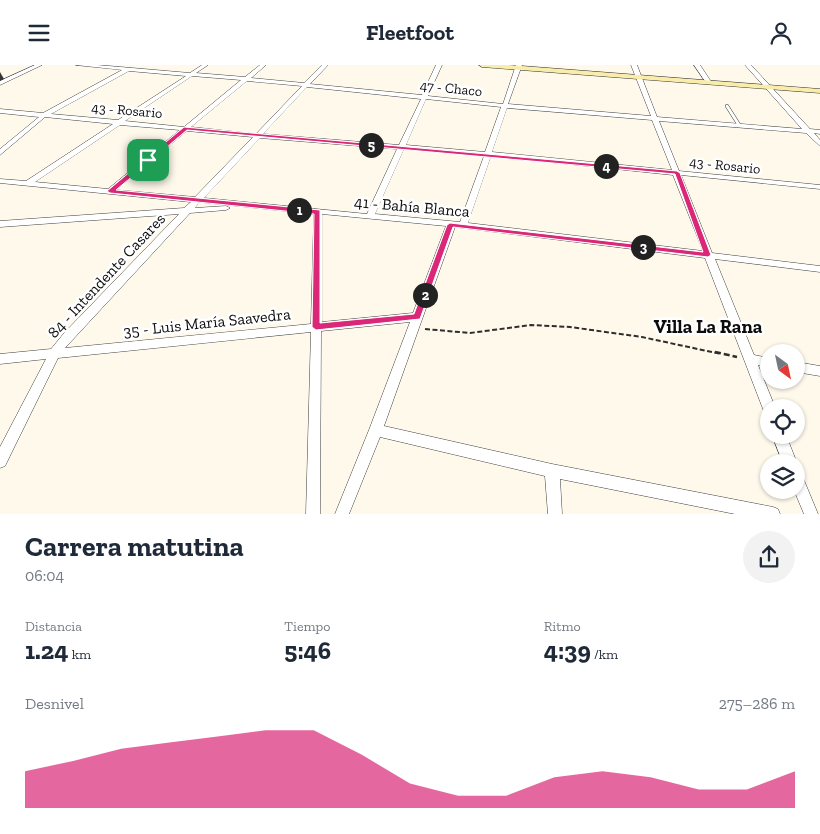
<!DOCTYPE html>
<html lang="es">
<head>
<meta charset="utf-8">
<style>
	body { margin:0; font-family:"Zilla Slab",serif; background:#f2f2f3; color:#1f2937; height:100vh; display:flex; flex-direction:column; font-size:19px; white-space:nowrap }
	* { box-sizing:border-box; margin:0 }
	p { font-size:16px; color:#747a83 }
	.icon { flex:none; width:28px; height:28px; fill:none; stroke:currentColor; stroke-width:2; stroke-linecap:round; stroke-linejoin:round }
	.map { position:relative; height:449px; overflow:hidden }
	.side { display:flex; flex-direction:column; background:#fff; flex:1 }
	.side>* { flex:none }
	.needle { width:32px; rotate:147deg }
	.buttons { position:absolute; left:760px; top:279px; display:grid; gap:10px }
	.buttons a { display:grid; place-items:center; width:45px; height:45px; border-radius:50%; background:#fff; box-shadow:0 1px 4px #0004; font-size:25px }
	.pin { position:absolute; display:grid; place-items:center; width:42px; height:42px; color:#fff; margin:-21px; border-radius:10px; box-shadow:0 2px 8px #0006 }
	.km { position:absolute; width:25px; height:25px; margin:-12px; border-radius:50%; background:#222; color:#fff; font-size:14px; line-height:25px; text-align:center }
	.round { display:grid; place-items:center; flex:none; width:52px; height:52px; border-radius:26px; background:#f2f2f3 }
	.summary { display:flex; align-items:center; justify-content:space-between; height:85px; padding:0 25px }
	h1 { font-size:28px; font-weight:800; line-height:38px }
	.stats { display:grid; grid-template-columns:repeat(3,1fr); gap:8px; height:85px; padding:5px 25px }
	.stats div { display:grid; align-content:center }
	.stats b { font-size:25px; font-weight:800 }
	.stats small { font-size:14px; font-weight:400 }
	.stats p { font-size:14px }
	.chart { height:140px; padding:10px 25px }
	.chart p { display:flex; justify-content:space-between }
	.chart svg { width:100%; height:90px; margin-top:5px; fill:#db2777; opacity:.7 }
	header { display:flex; justify-content:space-between; align-items:center; height:65px; padding:0 25px; background:#fff; font-size:22px; font-weight:800 }
	.map>svg:first-child { display:block }
	.lines { fill:none; stroke-linecap:round; stroke-linejoin:round }
	.lane-casing { stroke:#3f3f3f; stroke-width:4 }
	.street-casing { stroke:#3f3f3f; stroke-width:1 }
	.secondary-casing { stroke:#2e2e2e; stroke-width:1 }
	.path-far1 { stroke:#2e2e2e; stroke-width:2; stroke-dasharray:5 2.5; stroke-linecap:butt }
	.path { stroke:#2e2e2e; stroke-width:2.5; stroke-dasharray:6 3; stroke-linecap:butt }
	.lane { stroke:#fff; stroke-width:3 }
	.street { fill:#fff; fill-rule:evenodd }
	.secondary { fill:#faecaa; fill-rule:evenodd }
	.shaded-wall { fill:#3a3533 }
	.route { fill:#db2777; stroke:#fff; fill-rule:evenodd }
	.labels { text-anchor:middle; stroke-width:5; stroke-linejoin:round; paint-order:stroke }
	.far-street-label { font-size:14px; fill:#0c0c0c; stroke:#fff }
	.street-label { font-size:16px; fill:#0c0c0c; stroke:#fff }
	.quarter-label { font-size:19px; font-weight:bold; fill:#0c0c0c; stroke:#fff }
</style>
</head>
<body>
<header><svg class="icon" aria-label="menu" viewBox="0 0 24 24"><path d="M4 6h16M4 12h16M4 18h16"/></svg>Fleetfoot<svg class="icon" aria-label="person" viewBox="0 0 24 24"><circle cx="12" cy="8" r="4"/><path d="M4 21q1-7 8-7t8 7"/></svg></header>
<div class="map">
<svg width="820" height="449" viewBox="0 0 820 449">
	<rect width="100%" height="100%" fill="#fef9eb"/>
	<g class="lines">
		<defs>
			<polyline id="lane" points="727,41 739,60"/>
			<g id="street">
				<polygon points="35,0 42,0 0,20 0,16"/>
				<path d="M76,0H97L190,8L202,0H208L196,8L245,12L260,0H266L251,13L304,18L322,0H328L310,19L422,30L436,0H442L428,31L503,39L516,0H522L508,39L651,51L631,0H637L657,52L802,64L745,0H751L810,64L820,65V69L814,68L820,75V81L806,68L659,56L679,106L820,120V124L681,110L712,188L820,201V207L715,194L754,290L769,293V303L758,300L775,342H769V350L765,348L763,344L705,193L455,162L384,361L552,399L773,442L778,444L780,449H735L560,414L562,449H548L545,411L380,372L349,449H335L369,365L410,257L321,266L320,449H306L311,267L58,293L5,401L0,403V382L46,294L0,299V289L51,284L65,267L179,149L0,162V156L184,143L191,137L0,118V114L26,116L113,59L45,52L0,90V84L39,52L0,48V44L43,48L122,5ZM129,6L186,11L118,55L51,49ZM192,11L241,15L184,62L125,56ZM247,16L302,21L256,69L191,62ZM307,22L421,34L399,80L263,69ZM426,34L501,42L485,87L406,80ZM507,43L652,55L672,105L492,87ZM120,60L180,65L108,124L35,117ZM187,66L253,72L195,132L116,125ZM260,73L397,84L367,149L204,133ZM404,84L484,91L460,157L375,149ZM491,91L673,110L703,186L468,158ZM199,137L314,149L311,259L65,283L190,148L226,145L230,143L226,141L195,143ZM322,149L446,161L413,248L322,257Z"/>
				<polygon points="694,0 700,0 712,18 711,19 707,19"/>
				<polygon points="796,297 820,301 820,311 796,307"/>
				<polygon points="772,370 786,370 797,398 796,400 796,398 783,398"/>
				<polygon points="796,406 801,408 818,449 804,449 794,425 796,425"/>
			</g>
			<polygon id="secondary" points="479,0 509,0 820,24 820,28 482,2"/>
		</defs>
		<use href="#lane" class="lane-casing"/>
		<use href="#street" class="street-casing"/>
		<use href="#secondary" class="secondary-casing"/>
		<polyline class="path-far1" points="425,264 470,268 531,260 570,262 642,272 721,289"/>
		<polyline class="path" points="715,287 737,292"/>
		<use href="#lane" class="lane"/>
		<use href="#street" class="street"/>
		<use href="#secondary" class="secondary"/>
	</g>
	<polygon class="shaded-wall" points="0,7 4,14 0,16"/>
	<path class="route" d="M184,62L677,106L680,108L711,190L708,192L453,162L420,254L316,265L312,262L314,149L110,128L107,126ZM187,65L675,109L703,187L450,158L447,160L414,249L320,258V145L116,125Z"/>
	<g class="labels">
		<g class="far-street-label">
			<text transform="translate(451 23) rotate(6)" y="5">47 - Chaco</text>
			<text transform="translate(127 45) rotate(5)" y="5">43 - Rosario</text>
			<text transform="translate(725 100) rotate(6)" y="5">43 - Rosario</text>
		</g>
		<g class="street-label">
			<text transform="translate(412 141) rotate(5)" y="6">41 - Bahía Blanca</text>
			<text transform="translate(106 210) rotate(-47)" y="6">84 - Intendente Casares</text>
			<text transform="translate(207 257) rotate(-6)" y="6">35 - Luis María Saavedra</text>
		</g>
		<g class="quarter-label">
			<text x="708" y="268">Villa La Rana</text>
		</g>
	</g>
</svg>
<div class="buttons">
<a><svg class="needle" viewBox="-14 -14 28 28"><path d="M0-13l5 13h-10z" fill="#e53935"/><path d="M0 13l5-13h-10z" fill="#747a83"/></svg></a>
<a><svg class="icon" aria-label="locate" viewBox="0 0 24 24"><circle cx="12" cy="12" r="6"/><path d="M12 2v4M12 18v4M2 12h4M18 12h4"/></svg></a>
<a><svg class="icon" aria-label="layers" viewBox="0 0 24 24"><path d="M12 4l9 5-9 5-9-5zM3 14l9 5 9-5"/></svg></a>
</div>
<div class="pin" style="left:148px;top:95px;background:#1e9e55"><svg class="icon" aria-label="arrive" viewBox="0 0 24 24"><path d="M6 21V4h12l-3 4 3 4H6"/></svg></div>
<b class="km" style="left:299px;top:145px">1</b>
<b class="km" style="left:425px;top:230px">2</b>
<b class="km" style="left:643px;top:182px">3</b>
<b class="km" style="left:606px;top:101px">4</b>
<b class="km" style="left:371px;top:80px">5</b>
</div>
<section class="side">
<div class="summary"><div><h1>Carrera matutina</h1><p>06:04</p></div><a class="round"><svg class="icon" aria-label="share" viewBox="0 0 24 24"><path d="M12 15V3M7 8l5-5 5 5M5 13v7h14v-7"/></svg></a></div>
<div class="stats">
<div><p>Distancia</p><b>1.24<small> km</small></b></div>
<div><p>Tiempo</p><b>5:46</b></div>
<div><p>Ritmo</p><b>4:39<small> /km</small></b></div>
</div>
<div class="chart"><p><span>Desnivel</span>275–286 m</p>
<svg viewBox="0 0 160 44" preserveAspectRatio="none"><path d="M0 44V26L10 21L20 15L30 12L40 9L50 6L60 6L70 18L80 32L90 38L100 38L110 29L120 26L130 29L140 35L150 35L160 26V44z"/></svg>
</div>
</section>
</body>
</html>
